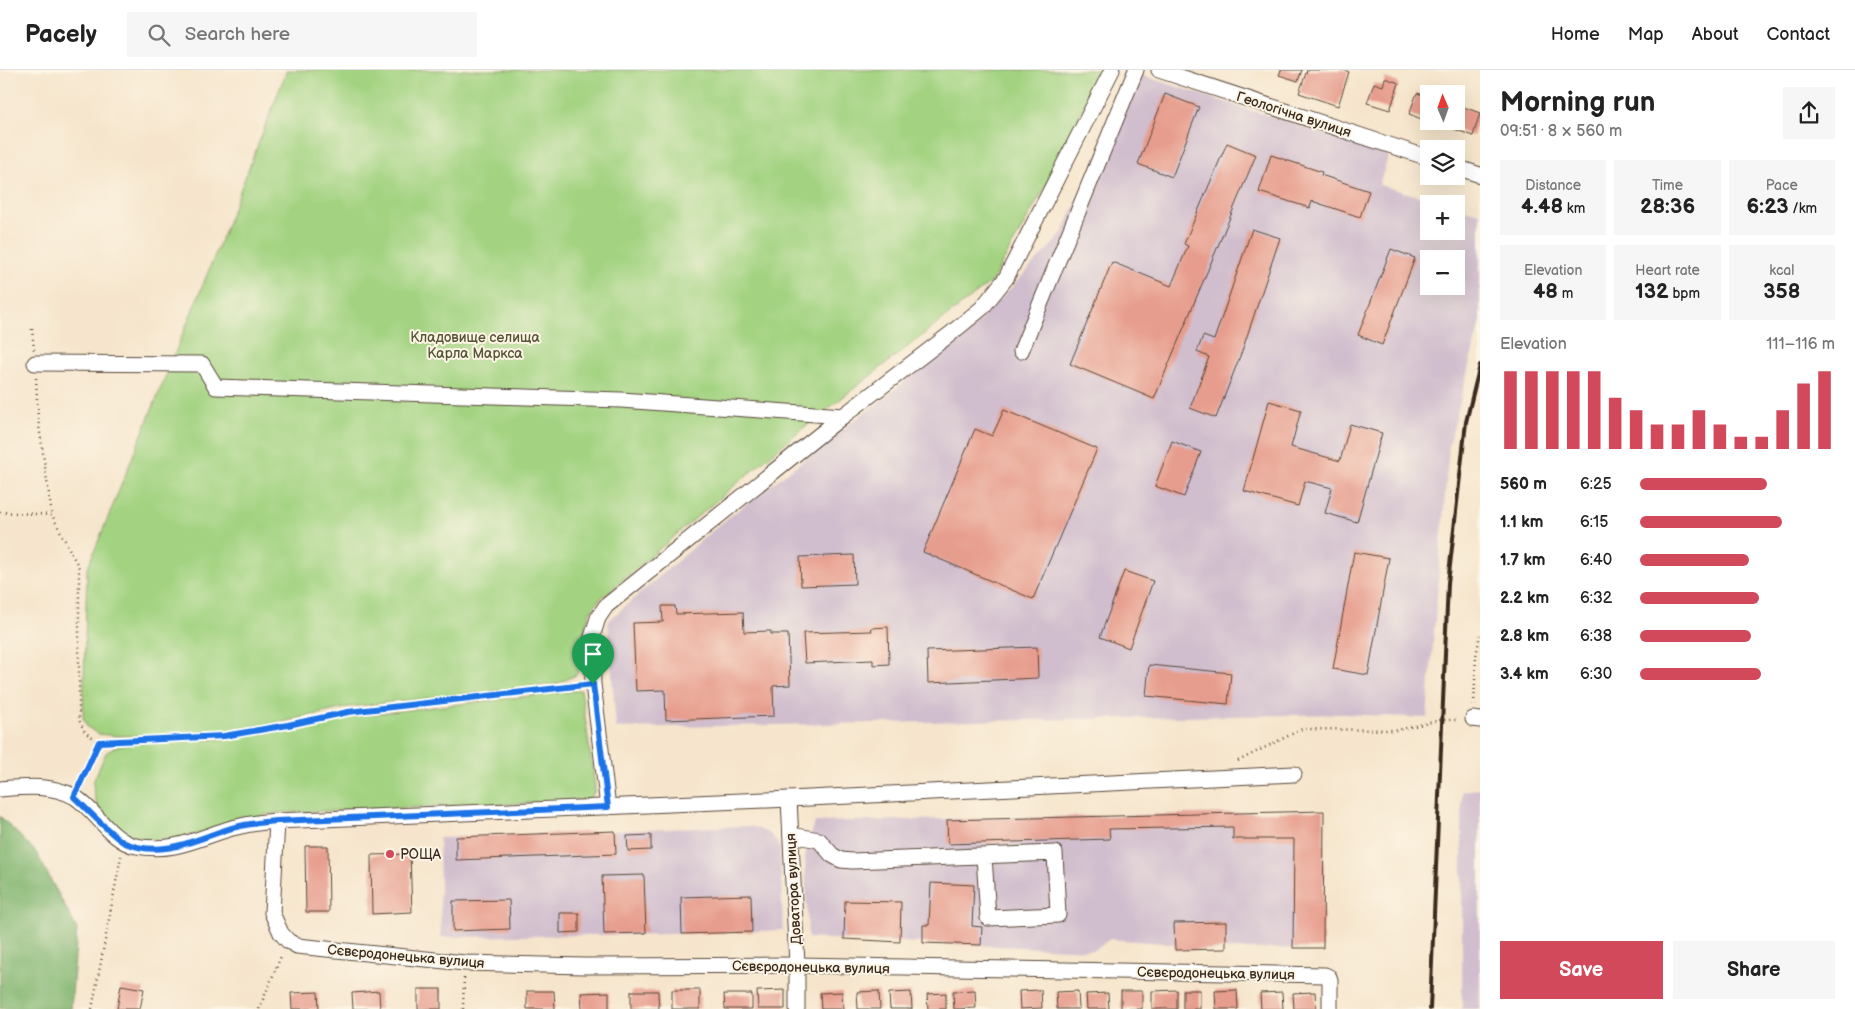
<!DOCTYPE html>
<html lang="en">
<head>
<meta charset="utf-8">
<style>
	body { margin:0; font-family:"Balsamiq Sans",sans-serif; background:#f6f6f6; color:#222; height:100vh; display:flex; flex-direction:column; font-size:19px; white-space:nowrap }
	* { box-sizing:border-box; margin:0 }
	p { font-size:16px; color:#767676 }
	.icon { flex:none; width:28px; height:28px; fill:none; stroke:currentColor; stroke-width:2; stroke-linecap:round; stroke-linejoin:round }
	.map { position:relative; flex:1; overflow:hidden }
	.sheet { display:flex; flex-direction:column; background:#fff; width:375px }
	.sheet>* { flex:none }
	.needle { width:32px; rotate:358deg }
	.controls { position:absolute; left:1420px; top:15px; display:grid; gap:10px }
	.controls a { display:grid; place-items:center; width:45px; height:45px; border-radius:0px; background:#fff; box-shadow:0 5px 20px #0002; font-size:25px }
	.pin { position:absolute; display:grid; place-items:center; width:42px; height:42px; color:#fff; margin:-51px -21px; border-radius:50% 50% 50% 0; rotate:-45deg; box-shadow:0 0 5px #0007 }
	.pin .icon { rotate:45deg }
	.round { display:grid; place-items:center; flex:none; width:52px; height:52px; border-radius:0px; background:#f6f6f6 }
	.summary { display:flex; align-items:center; justify-content:space-between; height:85px; padding:0 20px }
	h1 { font-size:28px; font-weight:800; line-height:38px }
	.metrics { display:grid; grid-template-columns:repeat(3,1fr); gap:8px; height:85px; padding:5px 20px }
	.metrics div { display:grid; align-content:center; border-radius:0px; background:#f6f6f6; text-align:center }
	.metrics b { font-size:21px; font-weight:800 }
	.metrics small { font-size:14px; font-weight:400 }
	.metrics p { font-size:14px }
	.chart { height:140px; padding:10px 20px }
	.chart p { display:flex; justify-content:space-between }
	.chart svg { width:100%; height:90px; margin-top:5px; stroke:#d1495b; stroke-width:6 }
	.button { display:flex; gap:10px; margin-top:auto; padding:10px 20px }
	.button a { flex:1; height:58px; border-radius:0px; background:#d1495b; color:#fff; font-size:20px; font-weight:800; line-height:58px; text-align:center }
	.button a+a { background:#f6f6f6; color:#222 }
	ul { padding:0 20px; list-style:none; font-size:16px }
	li { display:grid; grid-template-columns:80px 60px 1fr; align-items:center; height:38px }
	li i { height:12px; border-radius:6px; background:#d1495b }
	header { display:flex; align-items:center; gap:30px; box-sizing:border-box; height:70px; padding:0 25px; background:#fff; border-bottom:1px solid #e0e0e0 }
	header strong { font-size:24px }
	nav { display:flex; gap:28px; margin-inline-start:auto; font-size:18px }
	.search { width:350px; height:45px; background:#f6f6f6; display:flex; align-items:center; gap:12px; box-sizing:border-box; padding:0 18px; border-radius:0px; color:#767676; font-size:19px }
	main { display:flex; flex:1; min-height:0 }
	.map>svg:first-child { display:block }
	.industrial { fill:#d0bdcd; fill-rule:evenodd }
	.green { fill:#a3d381; stroke:#6f7e50 }
	.forest { fill:#82b56f; stroke:#5e7046 }
	.building { fill:#e79d8d }
	.lines { fill:none; stroke-linecap:round; stroke-linejoin:round }
	.minor-casing { stroke:#574638; stroke-width:17 }
	.path { stroke:#574638; stroke-width:2.5; stroke-dasharray:1 4; stroke-linecap:butt }
	.minor { stroke:#fff; stroke-width:15 }
	.rail { stroke:#3b2a1e; stroke-width:4 }
	.route-casing { stroke:#fff; stroke-width:10 }
	.route { stroke:#1a73e8; stroke-width:6 }
	.poi-dot { fill:#d1495b; stroke:#fcf5e5; stroke-width:2 }
	.labels { text-anchor:middle; stroke-width:4; stroke-linejoin:round; paint-order:stroke }
	.street-label { font-size:14px; fill:#3b2a1e; stroke:#fcf5e5 }
	.park-label { font-size:14px; fill:#555437; stroke:#fcf5e5 }
	.poi-label { font-size:14px; fill:#3b2a1e; stroke:#fcf5e5; text-anchor:start }
</style>
</head>
<body>
<header>
<strong>Pacely</strong>
<div class="search"><svg class="icon" aria-label="search" viewBox="0 0 24 24"><circle cx="10" cy="10" r="6"/><path d="M15 15l6 6"/></svg>Search here</div>
<nav><a>Home</a><a>Map</a><a>About</a><a>Contact</a></nav>
</header>
<main>
<div class="map">
<svg width="1480" height="939" viewBox="0 0 1480 939">
	<rect width="100%" height="100%" fill="#fcf5e5"/>
	<filter id="ink" filterUnits="userSpaceOnUse"><feTurbulence type="fractalNoise" baseFrequency=".02" numOctaves="2"/><feDisplacementMap in="SourceGraphic" scale="10" xChannelSelector="R" yChannelSelector="G"/><feConvolveMatrix kernelMatrix="1 2 1 2 8 2 1 2 1" color-interpolation-filters="sRGB"/></filter>
	<filter id="wash" filterUnits="userSpaceOnUse"><feTurbulence type="fractalNoise" baseFrequency=".0096" numOctaves="4" result="noise"/><feDisplacementMap in="SourceGraphic" scale="20" xChannelSelector="R" yChannelSelector="G"/><feGaussianBlur stdDeviation="1.12" result="paint"/><feColorMatrix in="noise" values="0 0 0 0 0 0 0 0 0 0 0 0 0 0 0 0 0 1.4 0 .05"/><feComposite in="paint" operator="in"/></filter>
	<g filter="url(#wash)">
		<rect width="100%" height="100%" fill="#f6e5cc"/>
		<g class="industrial">
			<path d="M1134,3L1389,84L1379,115L1446,134H1429V161H1456V137L1480,143V253L1449,375L1427,648L1344,644L616,658L608,551L719,455L968,263L1062,164ZM1429,189H1456V216H1429Z"/>
			<polygon points="1480,719 1480,939 1462,939 1462,721"/>
			<polygon points="1324,741 1323,878 1175,880 1174,874 1110,869 1094,880 808,868 805,785 815,752"/>
			<polygon points="744,756 754,757 770,764 776,770 780,779 783,860 682,864 441,867 439,768"/>
		</g>
		<g class="green">
			<polygon points="287,0 1101,0 1048,112 992,211 793,366 599,530 590,542 585,557 581,596 576,605 556,614 349,637 287,651 223,662 153,666 116,666 99,664 87,657 83,647 87,499 215,185"/>
			<path d="M581,620L595,717C594,725 591,729 583,731L277,743L253,747L186,767L163,770L141,768L128,764L106,750L98,738L94,724L93,712L106,683L114,677L132,673L223,669L289,659L347,647Z"/>
		</g>
		<polygon class="forest" points="0,746 36,782 77,859 71,939 0,939"/>
		<g id="blocks">
			<g class="building">
				<polygon points="1281,0 1302,0 1298,11 1279,5"/>
				<polygon points="1307,0 1344,0 1349,2 1338,36 1299,23"/>
				<polygon points="1385,8 1399,13 1390,40 1367,33 1374,13 1383,16"/>
				<polygon points="1417,23 1429,27 1429,52 1409,44"/>
				<polygon points="1165,24 1199,37 1172,107 1138,94"/>
				<polygon points="1461,36 1480,43 1473,66 1454,59"/>
				<polygon points="1227,73 1256,85 1154,329 1070,294 1112,192 1171,216 1188,176 1184,174"/>
				<polygon points="1271,85 1322,102 1321,105 1369,121 1360,147 1312,131 1310,138 1259,122"/>
				<polygon points="1252,159 1280,168 1242,281 1216,348 1190,338 1209,287 1197,282 1203,266 1214,270"/>
				<polygon points="1391,179 1415,188 1382,275 1358,265"/>
				<polygon points="1269,331 1301,340 1291,377 1340,391 1350,354 1382,363 1357,452 1325,443 1332,418 1305,411 1298,436 1244,421"/>
				<polygon points="1004,340 1097,379 1033,529 923,482 975,359 992,366"/>
				<polygon points="1172,371 1201,382 1184,427 1155,416"/>
				<polygon points="1354,482 1389,488 1368,605 1333,599"/>
				<polygon points="854,485 855,514 801,516 800,487"/>
				<polygon points="1124,501 1153,511 1129,578 1100,567"/>
				<polygon points="662,536 675,536 676,544 743,542 744,562 771,561 771,564 788,564 790,615 773,616 774,646 666,650 665,620 636,621 633,553 663,552"/>
				<polygon points="888,557 889,594 873,595 873,590 805,593 803,563 872,561 871,558"/>
				<polygon points="1037,577 1038,608 928,613 927,581"/>
				<polygon points="1149,595 1231,603 1228,634 1146,626"/>
				<polygon points="1324,741 1323,878 1293,878 1294,769 1233,769 1233,757 1109,759 1110,769 948,774 947,750"/>
				<polygon points="615,761 616,784 456,790 456,767"/>
				<polygon points="651,765 651,780 628,781 627,766"/>
				<polygon points="305,776 328,776 329,842 306,842"/>
				<polygon points="410,784 412,842 372,844 371,785"/>
				<polygon points="644,805 646,863 604,864 602,806"/>
				<polygon points="931,813 974,815 972,856 982,857 981,875 923,873 923,855 929,855"/>
				<polygon points="751,825 752,862 682,864 681,827"/>
				<polygon points="509,830 510,859 453,861 453,831"/>
				<polygon points="845,831 901,832 900,872 844,869"/>
				<polygon points="560,843 579,843 579,862 560,863"/>
				<polygon points="1226,852 1226,879 1175,880 1174,853"/>
				<polygon points="121,915 144,919 140,939 117,939"/>
				<rect x="418" y="919" width="23" height="20"/>
				<rect x="672" y="920" width="28" height="19"/>
				<polygon points="785,920 785,939 758,939 757,921"/>
				<polygon points="975,920 976,938 954,939 953,921"/>
				<polygon points="1041,920 1042,938 1020,939 1019,921"/>
				<polygon points="1177,920 1177,939 1152,939 1152,921"/>
				<rect x="1183" y="920" width="17" height="19"/>
				<polygon points="1237,920 1238,939 1216,939 1215,921"/>
				<polygon points="379,921 380,939 353,939 352,923"/>
				<polygon points="527,921 554,921 555,939 527,939"/>
				<polygon points="631,921 658,921 659,939 631,939"/>
				<polygon points="879,921 880,939 858,939 857,922"/>
				<polygon points="1078,921 1079,939 1057,939 1056,922"/>
				<rect x="1121" y="921" width="21" height="18"/>
				<polygon points="318,922 319,939 292,939 291,923"/>
				<polygon points="609,922 609,939 582,939 581,923"/>
				<polygon points="842,922 843,939 821,939 820,923"/>
				<polygon points="911,922 912,939 890,939 889,923"/>
				<polygon points="1282,922 1283,939 1261,939 1260,923"/>
				<polygon points="1315,922 1316,939 1294,939 1293,923"/>
				<polygon points="946,923 946,939 928,939 927,924"/>
				<polygon points="1108,923 1109,939 1087,939 1086,924"/>
				<polygon points="724,924 752,924 752,939 725,939"/>
			</g>
		</g>
	</g>
	<g filter="url(#ink)">
		<use href="#blocks" fill-opacity="0" stroke="#574638" stroke-width="1"/>
		<g class="lines">
			<defs>
				<g id="minor">
					<polyline points="1159,0 1429,88"/>
					<polyline points="1456,97 1480,105"/>
					<polyline points="1021,281 1136,0"/>
					<polyline points="35,293 202,294 216,317 621,330 843,346"/>
					<polyline points="1473,649 1480,650"/>
					<path d="M0,719C24,717 53,714 75,727C97,741 110,771 136,776C175,783 197,768 232,758C247,754 262,752 277,751L789,729L1294,704"/>
					<polyline points="789,729 797,895 797,939"/>
					<polyline points="608,737 593,614 592,567 598,548 606,536 843,346 949,265 982,238 1006,208 1112,0"/>
					<polyline points="277,751 272,843 281,863 288,871 297,876 465,893 584,896 797,895 1325,905 1329,907 1330,910 1330,939"/>
					<polyline points="791,765 819,770 832,785 841,790 852,791 1055,783 1058,845 988,848 984,786"/>
				</g>
			</defs>
			<use href="#minor" class="minor-casing"/>
			<g class="path">
				<polyline points="32,259 34,280"/>
				<polyline points="36,308 38,349 52,445"/>
				<polyline points="0,442 52,445 79,498 79,650 85,662 99,673 118,670 223,665 288,655 348,642 579,616"/>
				<polyline points="1474,635 1476,586 1480,565"/>
				<polyline points="1238,691 1302,659 1397,660 1441,650 1459,650"/>
				<polyline points="80,715 99,673"/>
				<polyline points="92,939 121,786"/>
				<polyline points="259,939 282,884"/>
				<polyline points="463,939 464,906"/>
			</g>
			<use href="#minor" class="minor"/>
			<polyline class="rail" points="1430,939 1448,513 1466,352 1480,295"/>
		</g>
	</g>
	<g class="lines" filter="url(#ink)">
		<defs>
			<path id="route" d="M593,614L608,737L277,751C262,752 247,754 232,758C197,768 164,789 125,773C115,769 84,736 74,727L99,672L224,666L288,655L348,642Z"/>
		</defs>
		<use href="#route" class="route-casing"/>
		<use href="#route" class="route"/>
	</g>
	<circle class="poi-dot" cx="390" cy="784" r="5"/>
	<g class="labels">
		<g class="street-label">
			<text transform="translate(1294 44) rotate(18)" y="5">Геологічна вулиця</text>
			<text transform="translate(793 819) rotate(-93)" y="5">Доватора вулиця</text>
			<text transform="translate(406 886) rotate(5)" y="5">Сєвєродонецька вулиця</text>
			<text transform="translate(811 897) rotate(1)" y="5">Сєвєродонецька вулиця</text>
			<text transform="translate(1216 903) rotate(1)" y="5">Сєвєродонецька вулиця</text>
		</g>
		<g class="park-label">
			<text x="475" y="272">Кладовище селища<tspan x="475" dy="16">Карла Маркса</tspan></text>
		</g>
		<g class="poi-label">
			<text x="400" y="789">РОЩА</text>
		</g>
	</g>
</svg>
<div class="controls">
<a><svg class="needle" viewBox="-14 -14 28 28"><path d="M0-13l5 13h-10z" fill="#e53935"/><path d="M0 13l5-13h-10z" fill="#767676"/></svg></a>
<a><svg class="icon" aria-label="layers" viewBox="0 0 24 24"><path d="M12 4l9 5-9 5-9-5zM3 14l9 5 9-5"/></svg></a>
<a>+</a>
<a>−</a>
</div>
<div class="pin" style="left:593px;top:614px;background:#1e9e55"><svg class="icon" aria-label="arrive" viewBox="0 0 24 24"><path d="M6 21V4h12l-3 4 3 4H6"/></svg></div>
</div>
<section class="sheet">
<div class="summary"><div><h1>Morning run</h1><p>09:51 · 8 × 560 m</p></div><a class="round"><svg class="icon" aria-label="share" viewBox="0 0 24 24"><path d="M12 15V3M7 8l5-5 5 5M5 13v7h14v-7"/></svg></a></div>
<div class="metrics">
<div><p>Distance</p><b>4.48<small> km</small></b></div>
<div><p>Time</p><b>28:36</b></div>
<div><p>Pace</p><b>6:23<small> /km</small></b></div>
</div>
<div class="metrics">
<div><p>Elevation</p><b>48<small> m</small></b></div>
<div><p>Heart rate</p><b>132<small> bpm</small></b></div>
<div><p>kcal</p><b>358</b></div>
</div>
<div class="chart"><p><span>Elevation</span>111–116 m</p>
<svg viewBox="0 0 160 44" preserveAspectRatio="none"><path d="M5 44V6M15 44V6M25 44V6M35 44V6M45 44V6M55 44V19M65 44V25M75 44V32M85 44V32M95 44V25M105 44V32M115 44V38M125 44V38M135 44V25M145 44V12M155 44V6"/></svg>
</div>
<ul>
<li><b>560 m</b>6:25<i style="width:65%"></i></li>
<li><b>1.1 km</b>6:15<i style="width:73%"></i></li>
<li><b>1.7 km</b>6:40<i style="width:56%"></i></li>
<li><b>2.2 km</b>6:32<i style="width:61%"></i></li>
<li><b>2.8 km</b>6:38<i style="width:57%"></i></li>
<li><b>3.4 km</b>6:30<i style="width:62%"></i></li>
</ul>
<div class="button"><a>Save</a><a>Share</a></div>
</section>
</main>
</body>
</html>
